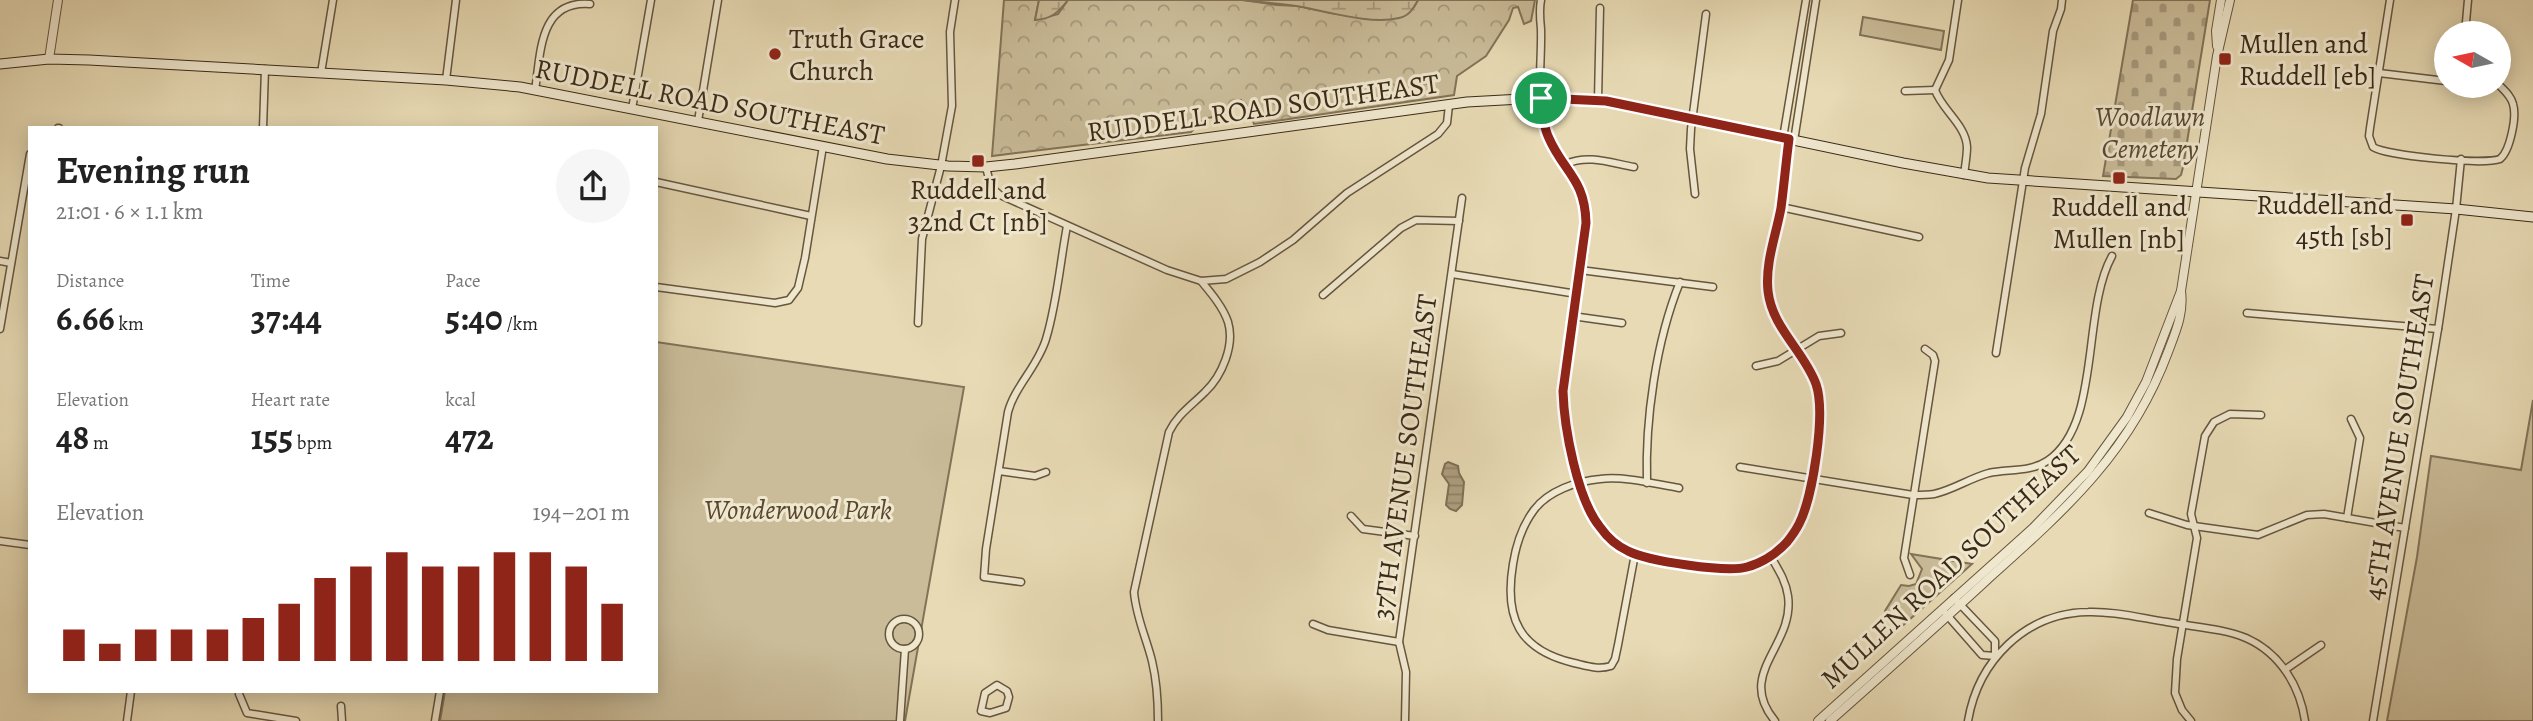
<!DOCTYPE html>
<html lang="en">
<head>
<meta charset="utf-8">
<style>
	body { margin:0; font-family:Alegreya,serif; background:#f6f6f6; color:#222; height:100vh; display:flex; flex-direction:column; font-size:26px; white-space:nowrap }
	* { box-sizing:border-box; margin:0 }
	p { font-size:23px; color:#767676 }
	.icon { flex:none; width:38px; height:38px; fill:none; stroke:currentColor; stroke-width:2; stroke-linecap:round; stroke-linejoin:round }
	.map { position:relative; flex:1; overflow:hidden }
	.sheet { position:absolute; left:28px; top:126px; width:630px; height:567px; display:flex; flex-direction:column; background:#fff; border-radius:0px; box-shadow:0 4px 18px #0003 }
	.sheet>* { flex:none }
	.needle { width:46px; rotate:279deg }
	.controls { position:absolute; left:2434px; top:21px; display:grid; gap:14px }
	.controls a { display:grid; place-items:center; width:77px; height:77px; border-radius:50%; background:#fff; box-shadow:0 4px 18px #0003; font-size:35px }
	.pin { position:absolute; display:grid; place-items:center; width:60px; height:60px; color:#fff; margin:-30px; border:4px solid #fff; border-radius:50%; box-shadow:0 2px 7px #0007 }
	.round { display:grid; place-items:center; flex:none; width:74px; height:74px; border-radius:37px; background:#f6f6f6 }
	.summary { display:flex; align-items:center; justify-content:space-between; height:119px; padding:0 28px }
	h1 { font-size:38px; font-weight:700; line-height:52px }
	.figures { display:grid; grid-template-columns:repeat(3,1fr); gap:10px; height:119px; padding:7px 28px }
	.figures div { display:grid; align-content:center }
	.figures b { font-size:35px; font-weight:700 }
	.figures small { font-size:19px; font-weight:400 }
	.figures p { font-size:19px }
	.chart { height:196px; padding:14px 28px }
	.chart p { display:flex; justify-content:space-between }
	.chart svg { width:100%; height:126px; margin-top:7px; stroke:#8f2418; stroke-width:6 }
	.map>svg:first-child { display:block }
	.forest { fill:url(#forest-crowns); stroke:#827358; stroke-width:2 }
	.wetland { fill:url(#wetland-marsh); stroke:#827358; stroke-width:2 }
	.cemetery { fill:url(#cemetery-stones); stroke:#827358; stroke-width:2 }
	.green { fill:#cabc99; stroke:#827358; stroke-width:2 }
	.water { fill:url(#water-rules); stroke:#7f7055; stroke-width:2 }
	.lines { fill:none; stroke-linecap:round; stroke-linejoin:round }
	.minor-casing { stroke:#66563e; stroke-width:9 }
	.tertiary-casing { stroke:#66563e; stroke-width:10 }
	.secondary-casing { stroke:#3b2a17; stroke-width:11 }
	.minor { stroke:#efe7ce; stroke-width:6 }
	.tertiary { stroke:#efe7ce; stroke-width:8 }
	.secondary { stroke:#efe7ce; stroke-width:9 }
	.route-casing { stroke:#fff; stroke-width:14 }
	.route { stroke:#8f2418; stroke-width:9 }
	.poi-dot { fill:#8f2418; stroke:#efe7ce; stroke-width:2.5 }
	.labels { text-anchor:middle; stroke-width:6; stroke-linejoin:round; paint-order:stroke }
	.poi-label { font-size:28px; fill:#3b2a17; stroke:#efe7ce; text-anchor:start }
	.street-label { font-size:28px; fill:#3b2a17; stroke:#efe7ce }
	.park-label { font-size:28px; font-style:italic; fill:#584731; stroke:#efe7ce }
</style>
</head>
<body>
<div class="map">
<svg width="2533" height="721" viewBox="0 0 2533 721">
	<defs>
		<pattern id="forest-crowns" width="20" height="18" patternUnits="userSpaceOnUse" patternTransform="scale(1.75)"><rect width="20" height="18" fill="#cabc99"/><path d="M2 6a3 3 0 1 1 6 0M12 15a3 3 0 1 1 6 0" fill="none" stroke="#a5997c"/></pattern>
		<pattern id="wetland-marsh" width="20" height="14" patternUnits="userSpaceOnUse" patternTransform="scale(1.75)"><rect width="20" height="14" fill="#cabc99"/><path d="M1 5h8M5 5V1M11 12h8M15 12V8" fill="none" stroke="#a5997c"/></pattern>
		<pattern id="cemetery-stones" width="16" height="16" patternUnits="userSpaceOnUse" patternTransform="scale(1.75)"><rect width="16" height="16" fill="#cabc99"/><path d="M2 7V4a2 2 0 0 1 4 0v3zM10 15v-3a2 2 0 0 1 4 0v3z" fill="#a5997c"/></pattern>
		<pattern id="water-rules" width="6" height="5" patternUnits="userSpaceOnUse" patternTransform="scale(1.75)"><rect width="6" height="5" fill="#ad9e7f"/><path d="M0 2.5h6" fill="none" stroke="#8e8167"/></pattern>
	</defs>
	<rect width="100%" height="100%" fill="#e7dab4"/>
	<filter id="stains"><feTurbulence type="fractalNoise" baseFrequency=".00286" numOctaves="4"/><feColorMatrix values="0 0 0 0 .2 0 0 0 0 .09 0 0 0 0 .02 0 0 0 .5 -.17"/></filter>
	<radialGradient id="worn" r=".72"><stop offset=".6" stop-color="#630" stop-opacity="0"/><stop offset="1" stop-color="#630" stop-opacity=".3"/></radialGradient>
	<polygon class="forest" points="1004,0 1039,0 1035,20 1058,14 1068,0 1243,0 1277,5 1299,6 1330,13 1380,20 1414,7 1418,0 1535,0 1531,21 1524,24 1518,7 1513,8 1509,20 1486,56 1457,76 1454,95 1254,124 1246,104 1241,100 1226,114 1204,119 1191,132 992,156"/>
	<g class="wetland">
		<path d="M1039,0H1068C1058,13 1051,19 1035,20Z"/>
		<path d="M1243,0H1418C1413,9 1409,16 1399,18C1371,25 1330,12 1302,7C1283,3 1262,3 1243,0Z"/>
	</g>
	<polygon class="cemetery" points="2133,0 2210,0 2183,167 2181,175 2176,179 2103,176"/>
	<g class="green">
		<polygon points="1863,17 1944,31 1941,50 1860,35"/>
		<polygon points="656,342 964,387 905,721 440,721 445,691 656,691"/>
		<polygon points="2533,400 2533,721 2387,721 2417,557 2431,456 2521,470"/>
		<polygon points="1911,554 1972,564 1900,628 1885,611 1901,585 1909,586 1916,584 1922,569"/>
	</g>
	<polygon class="water" points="1448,462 1458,466 1459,473 1464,482 1462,505 1456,511 1450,509 1446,505 1449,484 1442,474 1445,464"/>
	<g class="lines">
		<defs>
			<g id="minor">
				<path d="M1541,0C1539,10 1540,19 1541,29C1542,64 1535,102 1547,135C1557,161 1583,179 1586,208C1590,246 1574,303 1568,342C1565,365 1562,389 1564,413C1566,439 1578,486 1589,510C1596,526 1609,540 1624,549C1643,560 1699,568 1722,569C1763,571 1793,544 1805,507C1814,479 1828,406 1814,380C1799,353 1775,328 1769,297C1763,268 1775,238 1780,210C1784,187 1785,163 1789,140"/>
				<path d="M1958,0L1949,60L1935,90C1942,110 1966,125 1967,147C1967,156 1965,166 1964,175"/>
				<path d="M2390,0L2370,128L2369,136L2373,147C2387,156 2483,165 2500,159C2510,151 2517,117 2513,104C2511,96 2505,91 2499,85"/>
				<polyline points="2465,33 2468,0"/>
				<polyline points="321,73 333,0"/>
				<polyline points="2379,73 2446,81"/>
				<polyline points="446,80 456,0"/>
				<path d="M535,90C541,55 538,0 590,4"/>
				<polyline points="1905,91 1935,90"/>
				<polyline points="1598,100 1600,8"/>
				<polyline points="632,109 651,0"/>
				<polyline points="698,121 718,0"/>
				<polyline points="58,128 59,128"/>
				<polyline points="263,128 265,69"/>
				<polyline points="1783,138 1806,0"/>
				<polyline points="1794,141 1816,0"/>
				<path d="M1566,164C1588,154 1611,163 1634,167"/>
				<polyline points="986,167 991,187 1000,195 1167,270 1201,281 1226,279 1260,262 1293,240 1347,193 1438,134 1447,123 1449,105"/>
				<polyline points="656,182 811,216"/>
				<polyline points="1695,194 1690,149 1691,129 1706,14"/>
				<polyline points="1781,207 1919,237"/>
				<polyline points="0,261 11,263"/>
				<polyline points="1580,270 1713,287"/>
				<polyline points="1452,274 1577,294"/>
				<polyline points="656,287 775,303 789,300 798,288 805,258 823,146"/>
				<polyline points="1323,295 1401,228 1416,220 1459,221"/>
				<polyline points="2247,313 2438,329"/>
				<polyline points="1572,316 1622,323"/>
				<polyline points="918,323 922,239 941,166 952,106 950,32 955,0"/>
				<polyline points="0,329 30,154"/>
				<polyline points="1996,353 2025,168 2041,114 2053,31 2061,9 2062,0"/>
				<polyline points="1756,366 1778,361 1819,336 1841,333"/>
				<path d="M1740,467L1913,495C1919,495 1927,495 1934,494C1953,490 1970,478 1989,473C2007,469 2031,472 2047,461C2102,425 2081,312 2112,256"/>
				<polyline points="999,471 1035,476 1046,472"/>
				<path d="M1647,483C1645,420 1656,341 1680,282"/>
				<polyline points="2149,513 2187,525 2258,535 2307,515 2324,514 2405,528"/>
				<polyline points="1351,516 1363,529 1415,536"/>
				<polyline points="2347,518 2360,438 2351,419"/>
				<polyline points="0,541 30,545"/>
				<path d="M1635,554L1618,645L1615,659L1611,666C1598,670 1587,666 1574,663C1519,650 1504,618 1513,564C1516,545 1522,526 1534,510C1548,491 1577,481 1600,479C1625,476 1655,484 1679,488"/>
				<path d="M1771,557C1778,569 1786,581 1788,596C1795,646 1735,673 1775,721"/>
				<polyline points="1910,575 1904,558 1935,361 1933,355 1925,349"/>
				<path d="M1021,582L984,577L986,549L1008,412C1015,386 1038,366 1046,339C1057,303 1060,263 1067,226"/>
				<polyline points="1946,614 1982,655 1995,656 1995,641 1954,598"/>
				<circle cx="904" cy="634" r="15"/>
				<polyline points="1313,624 1328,630 1399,642"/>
				<polyline points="2286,669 2321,645"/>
				<polygon points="997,685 1007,691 1009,697 1006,708 990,713 981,711 985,693"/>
				<polyline points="239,694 247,713 296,721"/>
				<polyline points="341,706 342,721"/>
				<polyline points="127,721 131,691"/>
				<polyline points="435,721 440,691"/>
				<polyline points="900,721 905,649"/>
				<path d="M1158,721C1158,700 1157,682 1152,661C1146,637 1136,617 1134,592L1169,432C1178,414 1191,406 1205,392C1222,376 1235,345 1228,322C1223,307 1211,293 1201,281"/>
				<polyline points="1405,721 1406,672 1399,642 1462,198"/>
				<path d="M1968,721C1978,661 2025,613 2088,612C2114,611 2141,618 2167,622C2193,627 2222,628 2246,638C2280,653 2300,686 2305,721"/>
				<polyline points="2191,721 2182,710 2175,693 2177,659 2197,538 2191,514 2205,436 2214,422 2230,414 2261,415"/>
				<polyline points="2373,721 2439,323 2456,209 2461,159"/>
			</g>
			<g id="tertiary">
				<polyline points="2217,46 2216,31 2221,0"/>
				<polyline points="49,59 58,0"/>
				<polyline points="1818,721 2033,528 2088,471 2127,417 2146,382 2181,291 2217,56 2230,0"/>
				<path d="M1830,721C1883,674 1936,627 1988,579C2065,510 2131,452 2168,352C2176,331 2184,313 2181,291"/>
			</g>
			<polyline id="secondary" points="0,64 49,59 89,60 446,80 520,87 887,159 948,166 986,167 1015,164 1467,102 1541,98 1606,101 1903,163 1988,178 2456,209 2533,217"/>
		</defs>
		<use href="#minor" class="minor-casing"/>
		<use href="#tertiary" class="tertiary-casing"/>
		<use href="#secondary" class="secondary-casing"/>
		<use href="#minor" class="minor"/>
		<use href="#tertiary" class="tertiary"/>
		<use href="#secondary" class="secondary"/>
	</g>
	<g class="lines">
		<defs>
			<path id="route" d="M1541,98L1606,101L1789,139C1786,162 1784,185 1781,208C1776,235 1765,263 1768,291C1772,328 1804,351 1816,384C1826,413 1813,497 1799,524C1796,530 1791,537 1787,542C1777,553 1762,563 1747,567C1727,573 1647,561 1628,551C1617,546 1607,537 1600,527C1577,499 1564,427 1563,391L1586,223C1585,178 1563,172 1548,136C1543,125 1542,110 1541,98Z"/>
		</defs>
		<use href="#route" class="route-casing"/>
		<use href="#route" class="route"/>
	</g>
	<g class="poi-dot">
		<circle cx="775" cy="54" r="7"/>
		<rect x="2218" y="52" width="14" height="14" rx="3.5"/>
		<rect x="971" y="154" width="14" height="14" rx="3.5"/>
		<rect x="2112" y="171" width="14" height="14" rx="3.5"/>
		<rect x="2400" y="213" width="14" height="14" rx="3.5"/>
	</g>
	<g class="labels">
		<g class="poi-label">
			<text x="789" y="48">Truth Grace<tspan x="789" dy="32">Church</tspan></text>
			<text x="2239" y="53">Mullen and<tspan x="2239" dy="32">Ruddell [eb]</tspan></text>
			<text x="978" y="199" text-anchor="middle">Ruddell and<tspan x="978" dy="32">32nd Ct [nb]</tspan></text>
			<text x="2393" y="214" text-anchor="end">Ruddell and<tspan x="2393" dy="32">45th [sb]</tspan></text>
			<text x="2119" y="216" text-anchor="middle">Ruddell and<tspan x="2119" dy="32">Mullen [nb]</tspan></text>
		</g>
		<g class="street-label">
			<text transform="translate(710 101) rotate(11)" y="10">RUDDELL ROAD SOUTHEAST</text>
			<text transform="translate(1263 107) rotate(-8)" y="10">RUDDELL ROAD SOUTHEAST</text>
			<text transform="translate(2398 437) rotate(-81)" y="10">45TH AVENUE SOUTHEAST</text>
			<text transform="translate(1404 457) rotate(-82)" y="10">37TH AVENUE SOUTHEAST</text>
			<text transform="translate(1950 566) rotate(-43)" y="10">MULLEN ROAD SOUTHEAST</text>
		</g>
		<g class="park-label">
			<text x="2150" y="126">Woodlawn<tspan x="2150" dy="32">Cemetery</tspan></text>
			<text x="798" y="519">Wonderwood Park</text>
		</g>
	</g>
	<rect width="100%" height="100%" filter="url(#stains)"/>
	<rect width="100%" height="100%" fill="url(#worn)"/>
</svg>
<div class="controls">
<a><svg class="needle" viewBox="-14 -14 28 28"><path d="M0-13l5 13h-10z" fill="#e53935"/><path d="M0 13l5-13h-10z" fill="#767676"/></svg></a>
</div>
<div class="pin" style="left:1541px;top:98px;background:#1e9e55"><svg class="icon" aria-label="arrive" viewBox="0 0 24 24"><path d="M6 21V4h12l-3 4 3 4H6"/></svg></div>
<section class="sheet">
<div class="summary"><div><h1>Evening run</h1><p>21:01 · 6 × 1.1 km</p></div><a class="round"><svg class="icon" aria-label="share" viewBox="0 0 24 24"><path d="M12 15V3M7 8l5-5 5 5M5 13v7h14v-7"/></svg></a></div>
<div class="figures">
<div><p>Distance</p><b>6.66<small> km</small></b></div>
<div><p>Time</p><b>37:44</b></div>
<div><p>Pace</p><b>5:40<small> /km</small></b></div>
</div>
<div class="figures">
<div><p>Elevation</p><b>48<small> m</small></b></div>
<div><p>Heart rate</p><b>155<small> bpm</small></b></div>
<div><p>kcal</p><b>472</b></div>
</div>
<div class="chart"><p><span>Elevation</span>194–201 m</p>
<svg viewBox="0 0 160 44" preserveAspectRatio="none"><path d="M5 44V33M15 44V38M25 44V33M35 44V33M45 44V33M55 44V29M65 44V24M75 44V15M85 44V11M95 44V6M105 44V11M115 44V11M125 44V6M135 44V6M145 44V11M155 44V24"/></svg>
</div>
</section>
</div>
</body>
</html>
